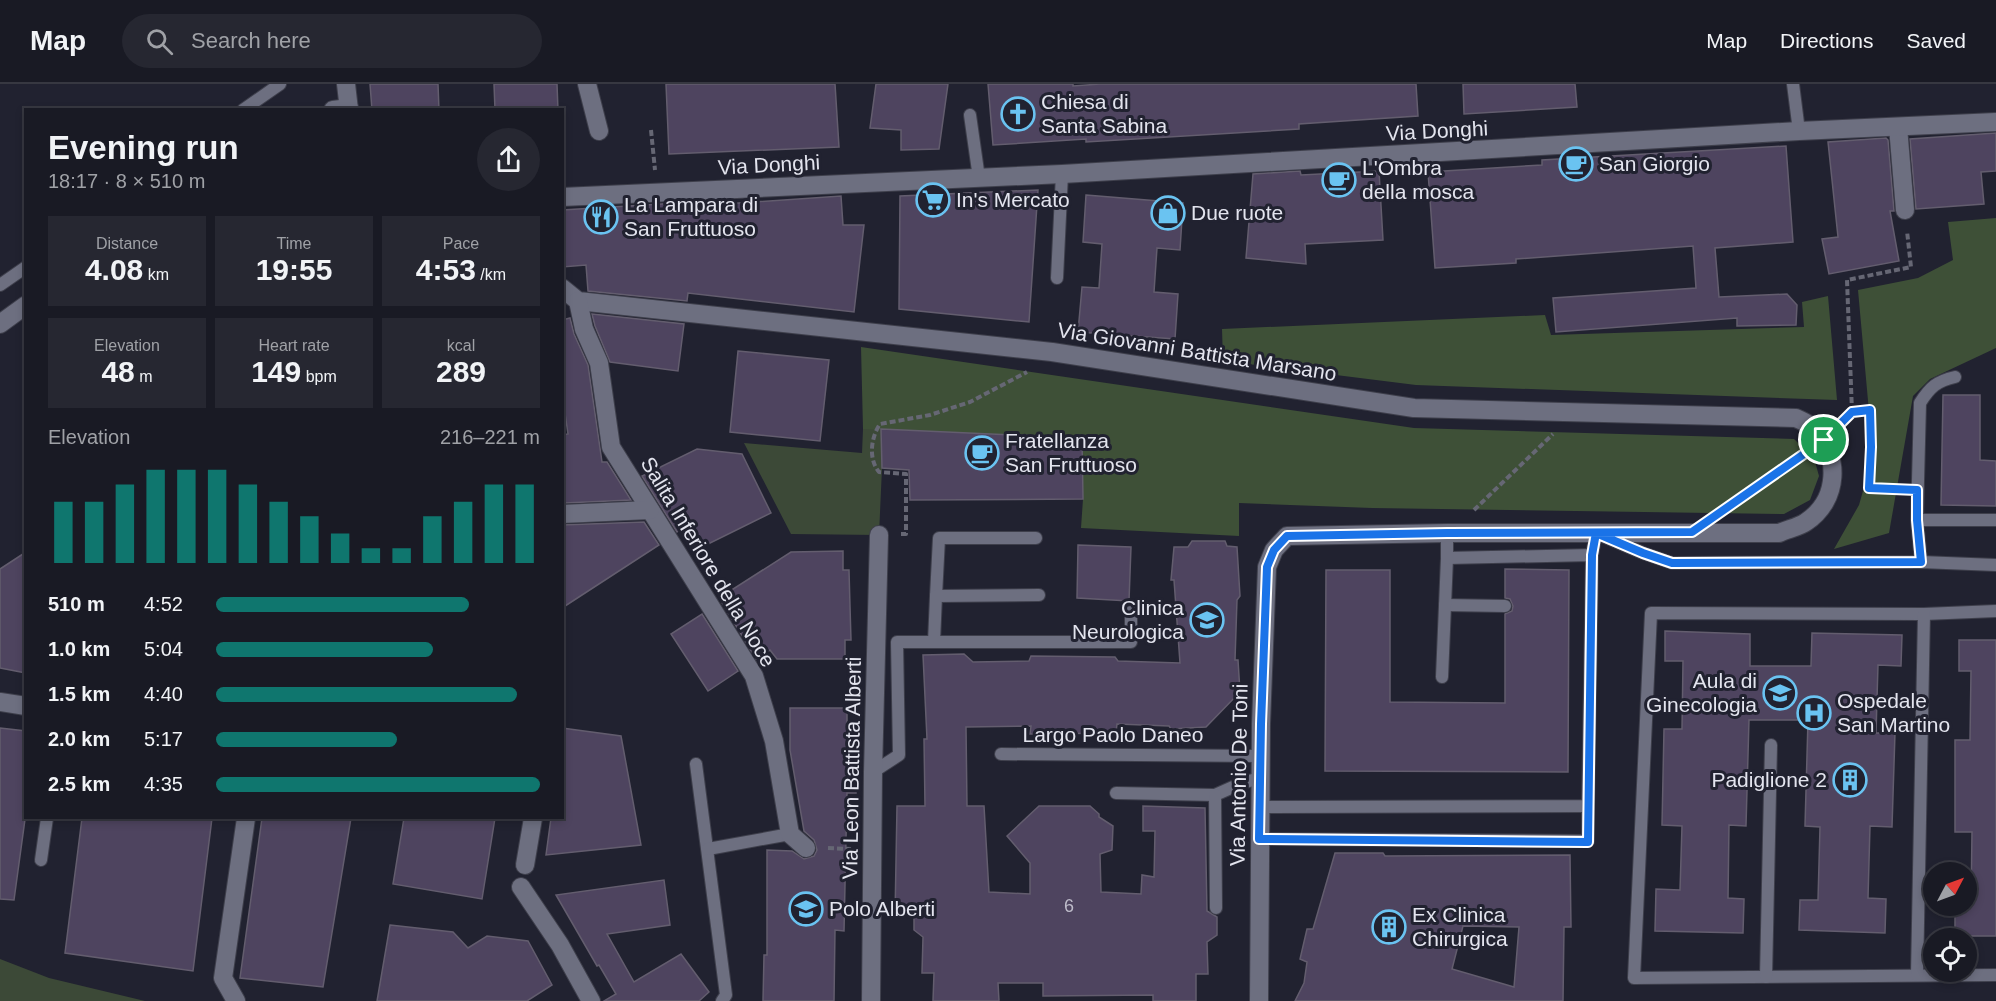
<!DOCTYPE html>
<html lang="en">
<head>
<meta charset="utf-8">
<style>
	body { margin:0; font-family:Helvetica,sans-serif; background:#262731; color:#f1f3f6; height:100vh; display:flex; flex-direction:column; font-size:22px; white-space:nowrap }
	* { box-sizing:border-box; margin:0 }
	p { font-size:20px; color:#9fa1a6 }
	.icon { flex:none; width:33px; height:33px; fill:none; stroke:currentColor; stroke-width:2; stroke-linecap:round; stroke-linejoin:round }
	.map { position:relative; flex:1; overflow:hidden }
	.panel { position:absolute; left:24px; top:24px; width:540px; height:711px; display:flex; flex-direction:column; background:#191a24; border-radius:0px; box-shadow:0 3px 9px #0003,0 0 0 2px #373841 }
	.panel>* { flex:none }
	.needle { width:39px; rotate:49deg }
	.tools { position:absolute; left:1923px; top:778px; display:grid; gap:12px }
	.tools a { display:grid; place-items:center; width:54px; height:54px; border-radius:50%; background:#191a24; box-shadow:0 3px 9px #0003,0 0 0 2px #373841; font-size:30px }
	.pin { position:absolute; display:grid; place-items:center; width:51px; height:51px; color:#fff; margin:-26px; border:3px solid #fff; border-radius:50%; box-shadow:0 2px 6px #0007 }
	.round { display:grid; place-items:center; flex:none; width:63px; height:63px; border-radius:32px; background:#262731 }
	.summary { display:flex; align-items:center; justify-content:space-between; height:102px; padding:0 24px }
	h1 { font-size:33px; font-weight:600; line-height:45px }
	.metrics { display:grid; grid-template-columns:repeat(3,1fr); gap:9px; height:102px; padding:6px 24px }
	.metrics div { display:grid; align-content:center; border-radius:0px; background:#262731; text-align:center }
	.metrics b { font-size:30px; font-weight:600 }
	.metrics small { font-size:16px; font-weight:400 }
	.metrics p { font-size:16px }
	.chart { height:168px; padding:12px 24px }
	.chart p { display:flex; justify-content:space-between }
	.chart svg { width:100%; height:108px; margin-top:6px; stroke:#0f766e; stroke-width:6 }
	ul { padding:0 24px; list-style:none; font-size:20px }
	li { display:grid; grid-template-columns:96px 72px 1fr; align-items:center; height:45px }
	li i { height:15px; border-radius:8px; background:#0f766e }
	header { display:flex; align-items:center; gap:36px; box-sizing:border-box; height:84px; padding:0 30px; background:#191a24; border-bottom:2px solid #373841 }
	header strong { font-size:28px }
	nav { display:flex; gap:33px; margin-inline-start:auto; font-size:21px }
	.search { width:420px; height:54px; background:#262731; display:flex; align-items:center; gap:15px; box-sizing:border-box; padding:0 21px; border-radius:33px; color:#9fa1a6; font-size:22px }
	.map>svg:first-child { display:block }
	.green { fill:#3c4937 }
	.forest { fill:#3e5037 }
	.building { fill:#4e445f; stroke:#635d6e; stroke-width:1.5; fill-rule:evenodd }
	.lines { fill:none; stroke-linecap:round; stroke-linejoin:round }
	.lane-casing { stroke:#3e3f4b; stroke-width:14 }
	.street-casing { stroke:#3e3f4b; stroke-width:20 }
	.secondary-casing { stroke:#3e3f4b; stroke-width:20 }
	.path { stroke:#666774; stroke-width:4; stroke-dasharray:6 3; stroke-linecap:butt }
	.lane { stroke:#6d6f80; stroke-width:12 }
	.street { stroke:#6d6f80; stroke-width:18 }
	.secondary { stroke:#6d6f80; stroke-width:18 }
	.route-casing { stroke:#fff; stroke-width:12 }
	.route { stroke:#1a73e8; stroke-width:8 }
	.labels { text-anchor:middle; stroke-width:6; stroke-linejoin:round; paint-order:stroke }
	.number-label { font-size:18px; fill:#bebcca }
	.poi-label { font-size:21px; fill:#e3e4ee; stroke:#212230; text-anchor:start }
	.street-label { font-size:21px; fill:#e3e4ee; stroke:#212230 }
</style>
</head>
<body>
<header>
<strong>Map</strong>
<div class="search"><svg class="icon" aria-label="search" viewBox="0 0 24 24"><circle cx="10" cy="10" r="6"/><path d="M15 15l6 6"/></svg>Search here</div>
<nav><a>Map</a><a>Directions</a><a>Saved</a></nav>
</header>
<div class="map">
<svg width="1996" height="917" viewBox="0 0 1996 917">
	<rect width="100%" height="100%" fill="#212230"/>
	<g class="green">
		<polygon points="863,345 881,345 882,384 879,451 791,450 744,359 862,369"/>
		<polygon points="0,875 49,894 145,917 0,917"/>
	</g>
	<g class="forest">
		<polygon points="1996,134 1996,264 1930,295 1913,312 1889,449 1834,465 1859,421 1873,372 1858,206 1918,194 1953,176 1948,138"/>
		<polygon points="1828,212 1837,316 1416,301 1223,277 1222,245 1545,231 1551,251 1804,243 1802,218"/>
		<polygon points="861,263 1414,344 1794,355 1814,374 1819,392 1810,416 1784,430 1372,424 1239,419 1239,452 1081,444 1083,415 1082,354 863,345"/>
	</g>
	<g class="building">
		<polygon points="370,0 438,0 439,26 372,26"/>
		<polygon points="494,0 557,0 558,26 495,26"/>
		<polygon points="666,0 835,0 839,63 669,70"/>
		<polygon points="876,0 948,0 939,65 901,66 901,46 870,44"/>
		<polygon points="988,0 1073,0 1073,2 1100,0 1416,0 1418,32 1299,40 1299,45 1086,58 1086,55 993,61"/>
		<polygon points="1463,0 1575,0 1577,23 1464,30"/>
		<polygon points="1996,49 1996,87 1981,88 1984,120 1916,125 1910,55"/>
		<polygon points="1886,54 1888,56 1894,127 1890,127 1899,177 1829,190 1822,155 1838,153 1828,58"/>
		<polygon points="1786,62 1793,158 1715,164 1719,213 1787,210 1797,221 1796,241 1737,242 1737,234 1556,248 1553,214 1696,204 1693,162 1516,175 1516,179 1435,184 1428,88 1542,81 1542,76"/>
		<polygon points="1300,87 1301,91 1379,87 1383,156 1305,160 1306,180 1246,174 1253,90"/>
		<polygon points="1038,106 1029,238 899,225 900,112"/>
		<polygon points="1086,111 1183,119 1180,166 1157,164 1154,208 1178,210 1175,255 1078,248 1082,203 1099,204 1102,160 1083,158"/>
		<polygon points="841,112 843,141 864,141 854,228 688,209 687,217 588,207 586,181 562,183 562,126 711,117 710,121"/>
		<polygon points="592,230 684,240 678,287 610,278 595,242"/>
		<polygon points="570,234 574,250 588,281 602,378 607,378 631,416 564,419 562,405 562,351 568,350 562,308 562,236"/>
		<polygon points="738,267 829,276 820,357 730,348"/>
		<polygon points="1943,311 1980,311 1980,376 1996,377 1996,422 1941,421"/>
		<polygon points="881,345 1082,354 1083,415 910,416 909,386 882,384"/>
		<polygon points="697,365 742,370 771,429 698,465 686,442 677,448 642,392"/>
		<polygon points="644,438 659,461 562,524 562,441"/>
		<polygon points="1192,457 1225,457 1227,462 1237,463 1240,512 1237,516 1235,576 1238,576 1240,608 1206,643 1171,645 1169,642 1117,640 1116,649 1030,650 1031,642 966,643 967,722 984,722 989,808 1030,810 1030,779 1007,752 1039,722 1090,722 1099,730 1099,733 1113,742 1112,766 1100,770 1101,808 1141,810 1142,791 1154,793 1155,747 1143,747 1143,722 1205,724 1207,827 1217,833 1217,851 1207,858 1208,890 1196,890 1196,917 1153,917 1153,911 1043,912 1043,899 998,899 999,917 933,917 934,889 922,889 923,853 914,846 914,832 895,832 897,722 925,722 924,655 927,655 923,571 964,570 973,578 1029,577 1031,572 1115,573 1118,577 1180,579 1174,496 1171,496 1174,463 1188,463"/>
		<polygon points="1078,461 1131,463 1129,517 1077,514"/>
		<polygon points="843,467 843,486 849,486 850,522 851,556 845,556 845,575 777,575 770,566 756,575 721,517 732,510 730,507 791,468"/>
		<polygon points="26,468 26,589 0,584 0,485"/>
		<polygon points="1505,485 1569,486 1568,688 1325,687 1326,486 1390,486 1390,618 1505,619 1505,530 1512,527 1513,522 1510,515 1505,514"/>
		<polygon points="702,530 738,587 708,607 671,550"/>
		<polygon points="1665,547 1750,550 1750,582 1811,582 1812,549 1902,551 1901,582 1878,581 1876,649 1895,649 1892,743 1870,742 1868,814 1886,815 1885,849 1799,846 1800,816 1818,816 1820,743 1805,742 1808,636 1749,636 1746,742 1729,741 1728,814 1744,815 1743,849 1655,847 1656,805 1680,806 1682,742 1662,741 1664,645 1682,645 1683,577 1665,577"/>
		<polygon points="1959,556 1996,556 1996,852 1955,852 1955,822 1971,820 1972,748 1955,748 1955,656 1970,656 1971,587 1959,587"/>
		<polygon points="790,624 847,624 847,661 855,661 856,709 847,709 844,847 835,846 834,917 763,917 764,871 767,871 767,766 792,767 804,775 814,772 817,766 814,756 804,747 790,666"/>
		<polygon points="0,644 26,647 26,728 14,816 0,815"/>
		<polygon points="562,644 621,652 641,761 546,771 551,734 562,734"/>
		<polygon points="82,734 212,734 193,887 65,869"/>
		<polygon points="262,734 351,734 323,903 240,894"/>
		<polygon points="404,734 495,734 482,815 393,800"/>
		<path d="M1335,769H1383L1385,772L1570,771L1571,843H1564L1563,917H1295L1304,899L1307,878L1300,875L1307,845H1313ZM1463,842L1519,843L1514,903L1452,885Z"/>
		<polygon points="664,796 670,841 607,850 634,898 681,870 709,908 699,917 604,917 616,910 599,881 597,882 556,811"/>
		<polygon points="390,841 453,848 468,864 487,852 528,857 552,901 527,917 377,917"/>
	</g>
	<g class="lines">
		<defs>
			<g id="lane">
				<polyline points="1793,0 1799,47"/>
				<polyline points="243,26 280,0"/>
				<polyline points="970,31 979,94"/>
				<polyline points="1057,194 1062,90"/>
				<polyline points="0,201 26,183"/>
				<path d="M1917,436L1920,319C1930,303 1937,297 1955,293"/>
				<polyline points="1592,471 1596,449 1643,469 1672,479 1921,478 1996,481"/>
				<polyline points="1921,478 1917,436 1996,436"/>
				<polyline points="936,512 939,454 1036,454"/>
				<polyline points="1445,521 1505,522"/>
				<polyline points="1996,527 1924,530 1651,529 1634,894 1996,891"/>
				<polyline points="934,558 936,512 1039,511"/>
				<polyline points="1442,593 1447,474"/>
				<polyline points="1001,670 1261,672"/>
				<polyline points="696,680 726,911 722,917"/>
				<polyline points="873,688 899,671 897,558 1131,558 1131,528"/>
				<polyline points="1116,709 1215,711 1242,699 1260,694"/>
				<polyline points="1215,711 1216,824"/>
				<polyline points="1260,723 1588,722 1592,471 1447,474 1447,449"/>
				<polyline points="1259,755 1588,757 1588,722"/>
				<polyline points="708,765 790,750"/>
				<polyline points="41,776 47,734"/>
				<polyline points="1917,891 1924,530"/>
				<polyline points="1766,893 1771,661"/>
			</g>
			<g id="street">
				<polyline points="587,0 599,47"/>
				<polyline points="333,26 349,24"/>
				<polyline points="1898,43 1905,126"/>
				<path d="M562,204L578,217L1052,268L1414,324L1796,334C1802,337 1808,339 1813,344C1841,371 1839,416 1806,438C1799,443 1788,445 1779,449H1447L1287,452L1274,466L1267,483L1261,640L1259,917"/>
				<polyline points="578,217 584,245 599,279 611,363 754,592 774,657 790,750 806,764"/>
				<polyline points="0,240 26,221"/>
				<polyline points="562,430 650,426"/>
				<polyline points="525,781 533,734"/>
				<polyline points="521,803 560,861 591,917"/>
				<polyline points="236,917 223,894 246,734"/>
				<polyline points="871,917 873,688 879,451"/>
			</g>
			<g id="secondary">
				<polyline points="346,0 349,26"/>
				<polyline points="562,113 1062,90 1799,47 1996,38"/>
				<polyline points="0,618 26,622"/>
			</g>
		</defs>
		<use href="#lane" class="lane-casing"/>
		<use href="#street" class="street-casing"/>
		<use href="#secondary" class="secondary-casing"/>
		<g class="path">
			<polyline points="651,46 655,86"/>
			<polyline points="1852,328 1847,196 1911,183 1907,147"/>
			<polyline points="1852,328 1870,326 1871,363 1869,404 1900,405"/>
			<polyline points="1840,340 1852,328"/>
			<polyline points="1724,425 1804,370"/>
			<polyline points="1474,426 1553,350"/>
			<path d="M901,450H906V390L879,388C868,375 871,353 880,340L930,331L970,318L1027,288"/>
			<polyline points="828,764 851,765"/>
		</g>
		<use href="#lane" class="lane"/>
		<use href="#street" class="street"/>
		<use href="#secondary" class="secondary"/>
	</g>
	<g class="lines">
		<defs>
			<polyline id="route" points="1824,356 1692,448 1447,449 1287,452 1274,466 1267,483 1261,640 1259,755 1588,758 1592,471 1596,449 1643,469 1672,479 1921,478 1917,436 1917,406 1869,404 1871,363 1870,326 1852,328 1824,356"/>
		</defs>
		<use href="#route" class="route-casing"/>
		<use href="#route" class="route"/>
	</g>
	<defs>
		<symbol id="church-ring" viewBox="-11 -11 22 22"><circle r="9.5" fill="#212230" stroke="#6ac3f1" stroke-width="1.5"/><path d="M-1.2-6h2.4v3.5h3.3v2.4h-3.3V6h-2.4V-.1h-3.3v-2.4h3.3Z" fill="#6ac3f1"/></symbol>
		<symbol id="cafe-ring" viewBox="-11 -11 22 22"><circle r="9.5" fill="#212230" stroke="#6ac3f1" stroke-width="1.5"/><path d="M-5.5-4.5H6V0H3Q3 3.5 0 3.5H-2.5Q-5.5 3.5-5.5 0ZM3-3.2v2h1.7v-2ZM-6 4.5H4V6H-6Z" fill="#6ac3f1"/></symbol>
		<symbol id="supermarket-ring" viewBox="-11 -11 22 22"><circle r="9.5" fill="#212230" stroke="#6ac3f1" stroke-width="1.5"/><path d="M-6-5.5h2.5l.6 2H6L4.5 2H-2.5L-4.4-4H-6ZM-1.5 3.2a1.3 1.3 0 1 0 .1 0ZM3 3.2a1.3 1.3 0 1 0 .1 0Z" fill="#6ac3f1"/></symbol>
		<symbol id="shop-ring" viewBox="-11 -11 22 22"><circle r="9.5" fill="#212230" stroke="#6ac3f1" stroke-width="1.5"/><path d="M-5-2.5h2.3a2.7 3.5 0 0 1 5.4 0H5L5.5 6h-11ZM-1.5-2.5h3a1.5 2.3 0 0 0-3 0Z" fill="#6ac3f1"/></symbol>
		<symbol id="restaurant-ring" viewBox="-11 -11 22 22"><circle r="9.5" fill="#212230" stroke="#6ac3f1" stroke-width="1.5"/><path d="M-5-6h1v4h1v-4h1v4h1v-4h1v5L-1.5 .5V6h-2V.5L-5-1ZM5-6V6H3V1.5H1.5Q1.5-4 5-6Z" fill="#6ac3f1"/></symbol>
		<symbol id="university-ring" viewBox="-11 -11 22 22"><circle r="9.5" fill="#212230" stroke="#6ac3f1" stroke-width="1.5"/><path d="M0-5L7-2L0 1L-7-2ZM-4 1L0 2.5L4 1V4Q0 6-4 4Z" fill="#6ac3f1"/></symbol>
		<symbol id="hospital-ring" viewBox="-11 -11 22 22"><circle r="9.5" fill="#212230" stroke="#6ac3f1" stroke-width="1.5"/><path d="M-5-5h3v3.5h4V-5h3V5h-3V1.5h-4V5h-3Z" fill="#6ac3f1"/></symbol>
		<symbol id="building-ring" viewBox="-11 -11 22 22"><circle r="9.5" fill="#212230" stroke="#6ac3f1" stroke-width="1.5"/><path d="M-4-6H4V6H1V3H-1V6H-4ZM-2.5-4.3h1.7v1.8h-1.7ZM.8-4.3h1.7v1.8H.8ZM-2.5-1h1.7V.8h-1.7ZM.8-1h1.7V.8H.8Z" fill="#6ac3f1"/></symbol>
	</defs>
	<g fill-rule="evenodd">
		<use href="#church-ring" x="999" y="11" width="38" height="38"/>
		<use href="#cafe-ring" x="1557" y="61" width="38" height="38"/>
		<use href="#cafe-ring" x="1320" y="77" width="38" height="38"/>
		<use href="#supermarket-ring" x="914" y="97" width="38" height="38"/>
		<use href="#shop-ring" x="1149" y="110" width="38" height="38"/>
		<use href="#restaurant-ring" x="582" y="114" width="38" height="38"/>
		<use href="#cafe-ring" x="963" y="350" width="38" height="38"/>
		<use href="#university-ring" x="1188" y="517" width="38" height="38"/>
		<use href="#university-ring" x="1761" y="590" width="38" height="38"/>
		<use href="#hospital-ring" x="1795" y="610" width="38" height="38"/>
		<use href="#building-ring" x="1831" y="677" width="38" height="38"/>
		<use href="#university-ring" x="787" y="806" width="38" height="38"/>
		<use href="#building-ring" x="1370" y="824" width="38" height="38"/>
	</g>
	<g class="labels">
		<g class="number-label">
			<text x="1069" y="828">6</text>
		</g>
		<g class="poi-label">
			<text x="1041" y="25">Chiesa di<tspan x="1041" dy="24">Santa Sabina</tspan></text>
			<text x="1599" y="87">San Giorgio</text>
			<text x="1362" y="91">L'Ombra<tspan x="1362" dy="24">della mosca</tspan></text>
			<text x="956" y="123">In's Mercato</text>
			<text x="624" y="128">La Lampara di<tspan x="624" dy="24">San Fruttuoso</tspan></text>
			<text x="1191" y="136">Due ruote</text>
			<text x="1005" y="364">Fratellanza<tspan x="1005" dy="24">San Fruttuoso</tspan></text>
			<text x="1184" y="531" text-anchor="end">Clinica<tspan x="1184" dy="24">Neurologica</tspan></text>
			<text x="1757" y="604" text-anchor="end">Aula di<tspan x="1757" dy="24">Ginecologia</tspan></text>
			<text x="1837" y="624">Ospedale<tspan x="1837" dy="24">San Martino</tspan></text>
			<text x="1827" y="703" text-anchor="end">Padiglione 2</text>
			<text x="829" y="832">Polo Alberti</text>
			<text x="1412" y="838">Ex Clinica<tspan x="1412" dy="24">Chirurgica</tspan></text>
		</g>
		<g class="street-label">
			<text transform="translate(1437 47) rotate(-3)" y="7">Via Donghi</text>
			<text transform="translate(769 81) rotate(-3)" y="7">Via Donghi</text>
			<text transform="translate(1197 268) rotate(9)" y="7">Via Giovanni Battista Marsano</text>
			<text transform="translate(708 478) rotate(59)" y="7">Salita Inferiore della Noce</text>
			<text x="1113" y="658">Largo Paolo Daneo</text>
			<text transform="translate(852 684) rotate(-89)" y="7">Via Leon Battista Alberti</text>
			<text transform="translate(1239 691) rotate(-89)" y="7">Via Antonio De Toni</text>
		</g>
	</g>
</svg>
<div class="tools">
<a><svg class="needle" viewBox="-14 -14 28 28"><path d="M0-13l5 13h-10z" fill="#e53935"/><path d="M0 13l5-13h-10z" fill="#9fa1a6"/></svg></a>
<a><svg class="icon" aria-label="locate" viewBox="0 0 24 24"><circle cx="12" cy="12" r="6"/><path d="M12 2v4M12 18v4M2 12h4M18 12h4"/></svg></a>
</div>
<div class="pin" style="left:1824px;top:356px;background:#1e9e55"><svg class="icon" aria-label="arrive" viewBox="0 0 24 24"><path d="M6 21V4h12l-3 4 3 4H6"/></svg></div>
<section class="panel">
<div class="summary"><div><h1>Evening run</h1><p>18:17 · 8 × 510 m</p></div><a class="round"><svg class="icon" aria-label="share" viewBox="0 0 24 24"><path d="M12 15V3M7 8l5-5 5 5M5 13v7h14v-7"/></svg></a></div>
<div class="metrics">
<div><p>Distance</p><b>4.08<small> km</small></b></div>
<div><p>Time</p><b>19:55</b></div>
<div><p>Pace</p><b>4:53<small> /km</small></b></div>
</div>
<div class="metrics">
<div><p>Elevation</p><b>48<small> m</small></b></div>
<div><p>Heart rate</p><b>149<small> bpm</small></b></div>
<div><p>kcal</p><b>289</b></div>
</div>
<div class="chart"><p><span>Elevation</span>216–221 m</p>
<svg viewBox="0 0 160 44" preserveAspectRatio="none"><path d="M5 44V19M15 44V19M25 44V12M35 44V6M45 44V6M55 44V6M65 44V12M75 44V19M85 44V25M95 44V32M105 44V38M115 44V38M125 44V25M135 44V19M145 44V12M155 44V12"/></svg>
</div>
<ul>
<li><b>510 m</b>4:52<i style="width:78%"></i></li>
<li><b>1.0 km</b>5:04<i style="width:67%"></i></li>
<li><b>1.5 km</b>4:40<i style="width:93%"></i></li>
<li><b>2.0 km</b>5:17<i style="width:56%"></i></li>
<li><b>2.5 km</b>4:35<i style="width:100%"></i></li>
</ul>
</section>
</div>
</body>
</html>
